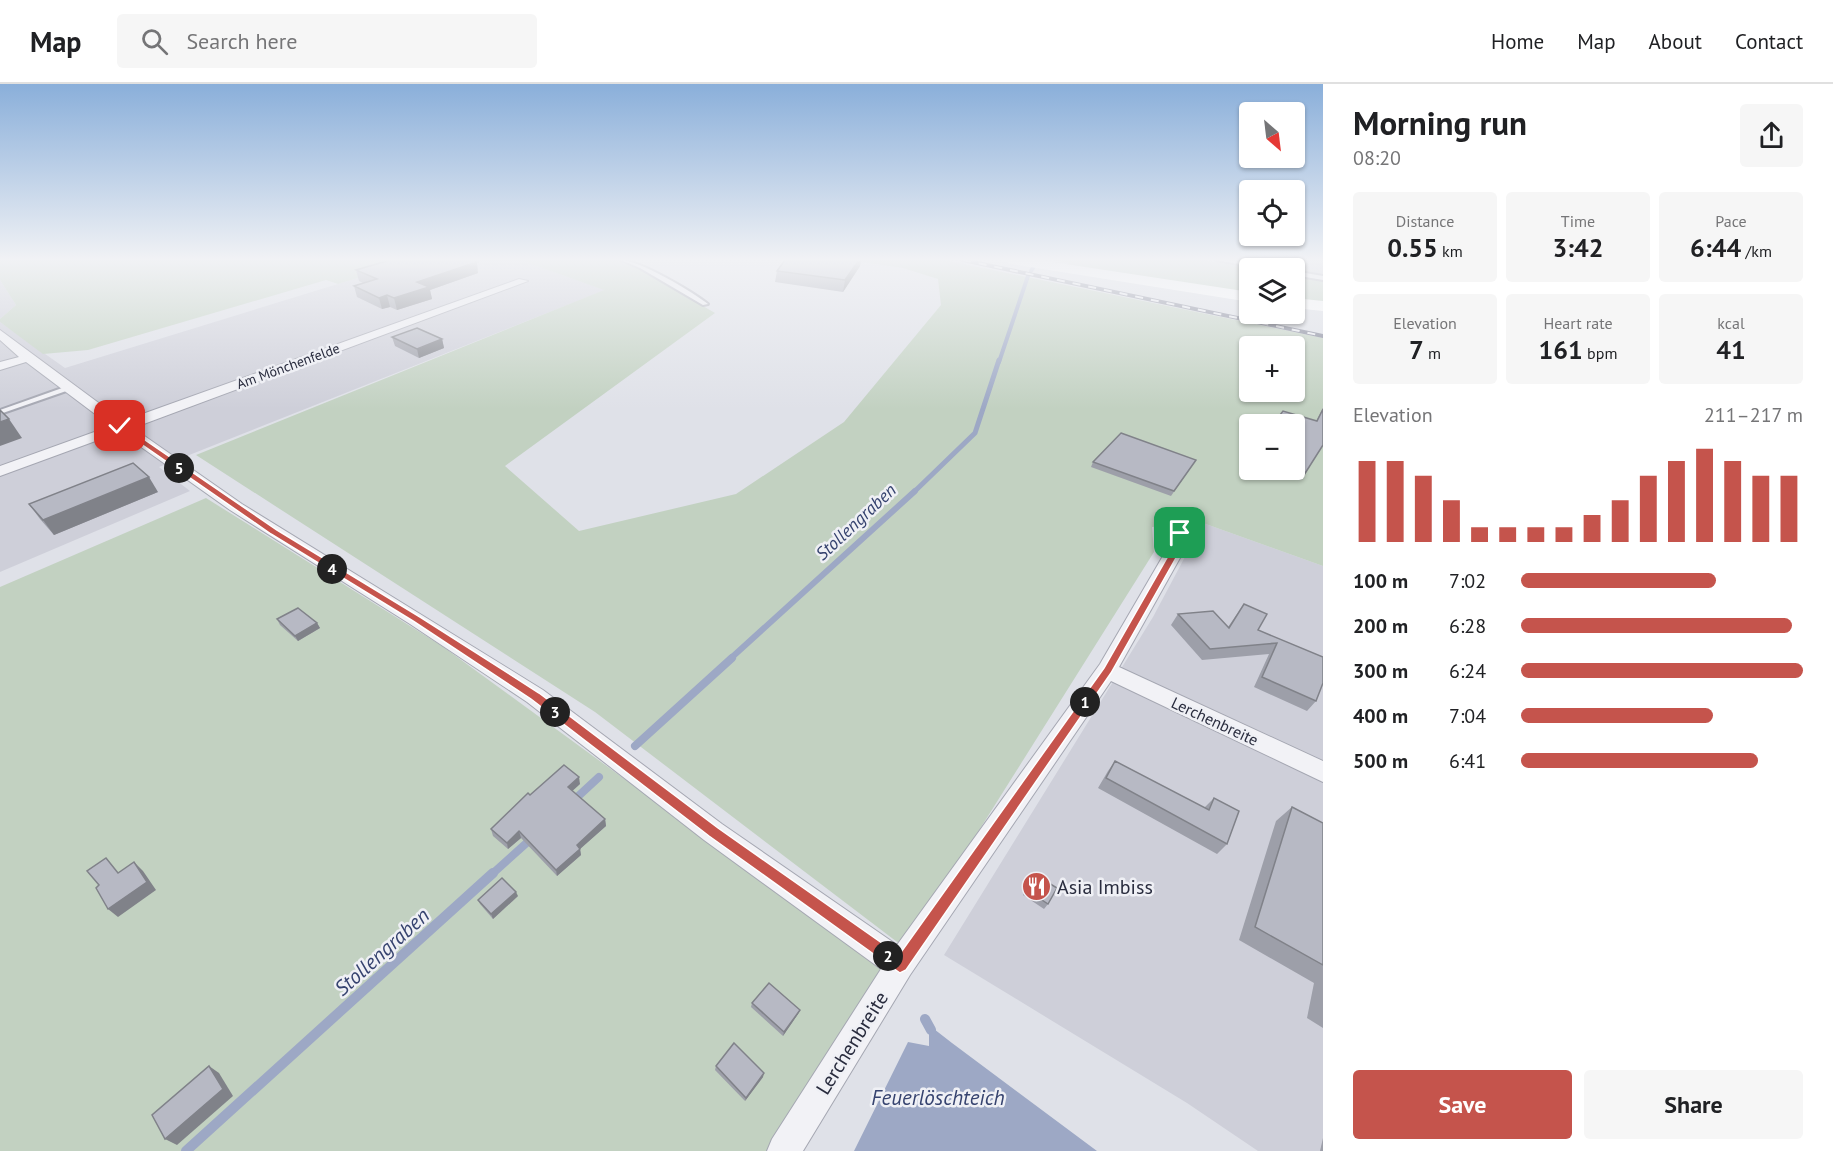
<!DOCTYPE html>
<html lang="en">
<head>
<meta charset="utf-8">
<style>
	body { margin:0; font-family:"PT Sans",sans-serif; background:#f6f6f6; color:#202124; height:100vh; display:flex; flex-direction:column; font-size:22px; white-space:nowrap }
	* { box-sizing:border-box; margin:0 }
	p { font-size:20px; color:#757577 }
	.icon { flex:none; width:33px; height:33px; fill:none; stroke:currentColor; stroke-width:2; stroke-linecap:round; stroke-linejoin:round }
	.map { position:relative; flex:1; overflow:hidden }
	.panel { display:flex; flex-direction:column; background:#fff; width:510px }
	.panel>* { flex:none }
	.needle { width:39px; rotate:152deg }
	.tools { position:absolute; left:1239px; top:18px; display:grid; gap:12px }
	.tools a { display:grid; place-items:center; width:66px; height:66px; border-radius:6px; background:#fff; box-shadow:0 2px 4px #0004; font-size:30px }
	.pin { position:absolute; display:grid; place-items:center; width:51px; height:51px; color:#fff; margin:-26px; border-radius:12px; box-shadow:0 3px 9px #0006 }
	.km { position:absolute; width:30px; height:30px; margin:-15px; border-radius:50%; background:#222; color:#fff; font-size:16px; line-height:30px; text-align:center }
	.round { display:grid; place-items:center; flex:none; width:63px; height:63px; border-radius:6px; background:#f6f6f6 }
	.summary { display:flex; align-items:center; justify-content:space-between; height:102px; padding:0 30px }
	h1 { font-size:33px; font-weight:700; line-height:45px }
	.stats { display:grid; grid-template-columns:repeat(3,1fr); gap:9px; height:102px; padding:6px 30px }
	.stats div { display:grid; align-content:center; border-radius:6px; background:#f6f6f6; text-align:center }
	.stats b { font-size:26px; font-weight:700 }
	.stats small { font-size:16px; font-weight:400 }
	.stats p { font-size:16px }
	.chart { height:168px; padding:12px 30px }
	.chart p { display:flex; justify-content:space-between }
	.chart svg { width:100%; height:108px; margin-top:6px; stroke:#c5544c; stroke-width:6 }
	.button { display:flex; gap:12px; margin-top:auto; padding:12px 30px }
	.button a { flex:1; height:69px; border-radius:6px; background:#c5544c; color:#fff; font-size:24px; font-weight:700; line-height:69px; text-align:center }
	.button a+a { background:#f6f6f6; color:#202124 }
	ul { padding:0 30px; list-style:none; font-size:20px }
	li { display:grid; grid-template-columns:96px 72px 1fr; align-items:center; height:45px }
	li i { height:15px; border-radius:8px; background:#c5544c }
	header { display:flex; align-items:center; gap:36px; box-sizing:border-box; height:84px; padding:0 30px; background:#fff; border-bottom:2px solid #e0e0e0 }
	header strong { font-size:28px }
	nav { display:flex; gap:33px; margin-inline-start:auto; font-size:21px }
	.search { width:420px; height:54px; background:#f6f6f6; display:flex; align-items:center; gap:15px; box-sizing:border-box; padding:0 21px; border-radius:6px; color:#757577; font-size:22px }
	main { display:flex; flex:1; min-height:0 }
	.map>svg:first-child { display:block }
	.built { fill:#cecfd9 }
	.green { fill:#c2d1c1; fill-rule:evenodd }
	.water { fill:#9da8c5 }
	.lines { fill:none; stroke-linecap:round; stroke-linejoin:round }
	.stream-far4 { stroke:#9da8c5; stroke-width:4 }
	.stream-far3 { stroke:#9da8c5; stroke-width:5 }
	.stream-far2 { stroke:#9da8c5; stroke-width:6 }
	.stream-far1 { stroke:#9da8c5; stroke-width:8 }
	.stream { stroke:#9da8c5; stroke-width:10 }
	.lane-casing { stroke:#a5a7b2; stroke-width:4 }
	.street-casing { stroke:#a5a7b2; stroke-width:2 }
	.lane { fill:#f2f2f6; fill-rule:evenodd }
	.street { fill:#f2f2f6; fill-rule:evenodd }
	.secondary { fill:#fff; fill-rule:evenodd }
	.rail-casing { stroke:#7a7d90; stroke-width:4 }
	.rail { stroke:#eff0f5; stroke-width:2; stroke-dasharray:8; stroke-linecap:butt }
	.wall { fill:#9d9fa9 }
	.shaded-wall { fill:#808289 }
	.building { fill:#b7b9c4; stroke:#808289; stroke-width:1.5 }
	.route { fill:#c5544c; stroke:#fff; stroke-width:1.5 }
	.labels { text-anchor:middle; stroke-width:5; stroke-linejoin:round; paint-order:stroke }
	.far-street-label { font-size:14px; fill:#292c3e; stroke:#eff0f5 }
	.street-label { font-size:16px; fill:#292c3e; stroke:#eff0f5 }
	.water-label { font-size:18px; font-style:italic; fill:#36436f; stroke:#eff0f5 }
	.near-poi-label { font-size:20px; fill:#292c3e; stroke:#eff0f5; text-anchor:start }
	.near-street-label { font-size:20px; fill:#292c3e; stroke:#eff0f5 }
	.near-water-label { font-size:21px; font-style:italic; fill:#36436f; stroke:#eff0f5 }
</style>
</head>
<body>
<header>
<strong>Map</strong>
<div class="search"><svg class="icon" aria-label="search" viewBox="0 0 24 24"><circle cx="10" cy="10" r="6"/><path d="M15 15l6 6"/></svg>Search here</div>
<nav><a>Home</a><a>Map</a><a>About</a><a>Contact</a></nav>
</header>
<main>
<div class="map">
<svg width="1323" height="1067" viewBox="0 0 1323 1067">
	<rect width="100%" height="100%" fill="#dfe1e8"/>
	<g class="built">
		<polygon points="416,176 520,176 605,206 159,383 190,407 0,488 0,238 65,284"/>
		<polygon points="1229,176 1323,176 1323,192 1295,187 1294,184"/>
		<polygon points="0,196 16,221 0,235"/>
		<polygon points="1203,439 1323,482 1323,1067 1258,1067 1187,1019 944,871 1153,533"/>
	</g>
	<g class="green">
		<polygon points="0,176 416,176 338,200 326,196 88,266 43,270 0,238 0,235 16,221 0,196"/>
		<path d="M520,176H615L637,184L715,229L505,382L579,447L736,410L844,338L941,221L938,195L903,184L849,176H944L1323,254V482L1203,439L1152,443L1154,468L905,864L595,628L196,371L604,206ZM1250,262H1294V308H1250ZM1250,340H1294V386H1250Z"/>
		<polygon points="1053,176 1203,176 1253,184 1250,184 1249,211 1067,184 1069,179"/>
		<polygon points="1294,192 1323,197 1323,220 1295,217"/>
		<polygon points="206,414 442,562 888,887 769,1067 0,1067 0,503"/>
	</g>
	<polygon class="water" points="934,945 952,959 1097,1067 854,1067 908,958 929,962 929,948"/>
	<g class="lines">
		<g class="stream-far4">
			<polyline points="1031,187 1033,184"/>
			<polyline points="999,278 1028,192"/>
		</g>
		<polyline class="stream-far3" points="914,408 975,349 999,276"/>
		<polyline class="stream-far2" points="730,575 915,407"/>
		<g class="stream-far1">
			<polyline points="635,662 732,574"/>
			<polyline points="573,717 599,693"/>
			<polyline points="491,791 531,755"/>
		</g>
		<g class="stream">
			<polyline points="925,935 931,946"/>
			<polyline points="186,1067 493,789"/>
		</g>
		<defs>
			<g id="lane">
				<path d="M621,176C639,176 693,208 708,220L703,221L640,184Z"/>
				<polygon points="1216,176 1229,176 1271,184 1261,184"/>
				<polygon points="1294,187 1323,192 1323,196 1294,191"/>
				<polygon points="65,303 72,305 0,330 0,326"/>
			</g>
			<polygon id="street" points="519,195 528,197 133,344 242,420 543,606 722,740 897,861 1100,580 1167,465 1174,445 1186,445 1189,449 1185,465 1119,583 1323,677 1323,698 1111,597 910,891 803,1067 767,1067 772,1055 881,885 704,756 527,618 410,540 230,426 120,348 0,392 0,382 111,342 26,278 0,286 0,278 19,273 0,256 0,246 123,337"/>
		</defs>
		<use href="#lane" class="lane-casing"/>
		<use href="#street" class="street-casing"/>
		<use href="#lane" class="lane"/>
		<use href="#street" class="street"/>
		<g class="secondary">
			<polygon points="1004,176 1039,176 1250,208 1250,218 1011,180"/>
			<polygon points="1294,214 1323,217 1323,227 1294,224"/>
		</g>
		<defs>
			<polyline id="rail" points="963,176 1323,252"/>
		</defs>
		<use href="#rail" class="rail-casing"/>
		<use href="#rail" class="rail"/>
	</g>
	<g class="wall">
		<polygon points="785,176 861,176 860,182 843,208 775,198 777,187"/>
		<polygon points="356,186 478,189 430,206 432,215 397,226 390,223 382,225 357,213 354,202 363,199 359,197"/>
		<polygon points="392,253 442,255 444,264 419,274 395,262"/>
		<polygon points="1323,324 1323,361 1301,396 1285,391 1297,370 1294,370 1294,340 1316,337"/>
		<polygon points="1196,376 1171,412 1091,383 1093,378"/>
		<polygon points="158,408 54,451 40,435 29,420"/>
		<polygon points="1244,520 1258,546 1323,573 1316,617 1307,627 1254,603 1269,570 1202,576 1171,541 1178,530 1228,543"/>
		<polygon points="277,535 317,539 320,544 298,557 280,541"/>
		<polygon points="1115,677 1204,724 1214,714 1227,760 1217,770 1098,704 1108,687"/>
		<polygon points="580,700 572,707 605,735 606,742 580,765 581,771 557,792 521,754 508,765 493,752 491,745"/>
		<polygon points="1292,723 1323,739 1323,944 1307,934 1314,899 1239,856 1276,737"/>
		<polygon points="1036,791 1048,820 1044,825 1023,811"/>
		<polygon points="518,812 493,835 480,820 478,816"/>
		<polygon points="752,919 800,926 798,930 783,952 751,923"/>
		<polygon points="716,982 763,993 745,1017 715,986"/>
		<polygon points="1323,1054 1323,1067 1320,1067"/>
	</g>
	<g class="shaded-wall">
		<polygon points="859,176 861,176 860,182 843,208 845,196"/>
		<polygon points="477,178 478,189 430,206 432,215 397,226 394,214 417,198"/>
		<polygon points="387,211 390,223 382,225 379,214"/>
		<polygon points="442,255 444,264 419,274 417,265"/>
		<polygon points="9,335 22,354 0,362 0,338"/>
		<polygon points="149,393 158,408 54,451 43,436"/>
		<polygon points="317,539 320,544 298,557 295,552"/>
		<polygon points="579,693 580,700 569,710 568,703"/>
		<polygon points="605,735 606,742 580,765 581,771 557,792 556,786 577,761"/>
		<polygon points="519,747 521,754 508,765 507,759"/>
		<polygon points="134,778 143,787 156,806 118,833 108,825"/>
		<polygon points="516,808 518,812 493,835 491,830"/>
		<polygon points="800,926 798,930 783,952 784,948"/>
		<polygon points="209,982 219,989 233,1012 177,1061 165,1055"/>
		<polygon points="764,989 763,993 745,1017 746,1014"/>
	</g>
	<g class="building">
		<polygon points="390,176 471,176 477,178 417,198 429,203 394,214 387,211 379,214 354,202 377,195 356,186"/>
		<polygon points="785,176 859,176 845,196 777,187"/>
		<polygon points="417,244 442,255 417,265 392,253"/>
		<polygon points="1323,325 1323,361 1304,391 1288,386 1294,386 1294,375 1300,365 1294,364 1294,340 1273,340 1283,327 1317,337"/>
		<polygon points="0,326 9,335 0,338"/>
		<polygon points="1121,349 1196,376 1174,407 1093,378"/>
		<polygon points="133,379 149,393 43,436 29,420"/>
		<polygon points="1244,520 1267,530 1258,546 1323,573 1323,599 1316,617 1262,593 1277,559 1210,565 1178,530 1213,527 1229,544"/>
		<polygon points="298,524 317,539 295,552 277,535"/>
		<polygon points="1115,677 1209,726 1214,714 1239,727 1227,760 1106,694"/>
		<polygon points="564,681 579,693 568,703 605,735 577,761 580,765 556,786 519,747 507,759 491,745 528,709 530,711"/>
		<polygon points="1292,723 1323,739 1323,881 1255,843"/>
		<polygon points="106,774 118,789 134,778 147,798 108,825 96,804 99,801 87,787"/>
		<polygon points="1036,791 1057,804 1048,820 1027,806"/>
		<polygon points="502,794 516,808 491,830 478,816"/>
		<polygon points="769,899 800,926 784,948 752,919"/>
		<polygon points="734,959 764,989 746,1014 716,982"/>
		<polygon points="209,982 223,1005 165,1055 152,1031"/>
	</g>
	<linearGradient id="sky" x2="0" y2="1"><stop stop-color="#8aafda"/><stop offset="0.54" stop-color="#f1f2f5"/><stop offset="1" stop-color="#f1f2f5" stop-opacity="0"/></linearGradient>
	<rect width="1323" height="325" fill="url(#sky)"/>
	<polygon class="route" points="118,341 123,341 277,446 420,533 539,609 718,744 899,871 1104,584 1172,465 1176,449 1180,446 1184,449 1181,465 1111,589 906,886 900,889 709,752 531,615 413,537 271,450 118,344"/>
	<defs>
		<symbol id="restaurant-disc" viewBox="-11 -11 22 22"><circle r="9.5" fill="#c5544c" stroke="#eff0f5"/><path d="M-5-6h1v4h1v-4h1v4h1v-4h1v5L-1.5 .5V6h-2V.5L-5-1ZM5-6V6H3V1.5H1.5Q1.5-4 5-6Z" fill="#fff"/></symbol>
	</defs>
	<g fill-rule="evenodd">
		<use href="#restaurant-disc" x="1020" y="786" width="33" height="33"/>
	</g>
	<g class="labels">
		<g class="far-street-label">
			<text transform="translate(288 282) rotate(-20)" y="5">Am Mönchenfelde</text>
		</g>
		<g class="street-label">
			<text transform="translate(1215 637) rotate(25)" y="6">Lerchenbreite</text>
		</g>
		<g class="water-label">
			<text transform="translate(856 438) rotate(-43)" y="6">Stollengraben</text>
		</g>
		<g class="near-poi-label">
			<text x="1057" y="810">Asia Imbiss</text>
		</g>
		<g class="near-street-label">
			<text transform="translate(852 959) rotate(-58)" y="7">Lerchenbreite</text>
		</g>
		<g class="near-water-label">
			<text transform="translate(382 868) rotate(-42)" y="7">Stollengraben</text>
			<text x="938" y="1021">Feuerlöschteich</text>
		</g>
	</g>
</svg>
<div class="tools">
<a><svg class="needle" viewBox="-14 -14 28 28"><path d="M0-13l5 13h-10z" fill="#e53935"/><path d="M0 13l5-13h-10z" fill="#757577"/></svg></a>
<a><svg class="icon" aria-label="locate" viewBox="0 0 24 24"><circle cx="12" cy="12" r="6"/><path d="M12 2v4M12 18v4M2 12h4M18 12h4"/></svg></a>
<a><svg class="icon" aria-label="layers" viewBox="0 0 24 24"><path d="M12 4l9 5-9 5-9-5zM3 14l9 5 9-5"/></svg></a>
<a>+</a>
<a>−</a>
</div>
<div class="pin" style="left:1180px;top:449px;background:#1e9e55"><svg class="icon" aria-label="arrive" viewBox="0 0 24 24"><path d="M6 21V4h12l-3 4 3 4H6"/></svg></div>
<div class="pin" style="left:120px;top:342px;background:#d93025"><svg class="icon" aria-label="check" viewBox="0 0 24 24"><path d="M5 12l5 5 9-10"/></svg></div>
<b class="km" style="left:1085px;top:618px">1</b>
<b class="km" style="left:888px;top:872px">2</b>
<b class="km" style="left:555px;top:628px">3</b>
<b class="km" style="left:332px;top:485px">4</b>
<b class="km" style="left:179px;top:384px">5</b>
</div>
<section class="panel">
<div class="summary"><div><h1>Morning run</h1><p>08:20</p></div><a class="round"><svg class="icon" aria-label="share" viewBox="0 0 24 24"><path d="M12 15V3M7 8l5-5 5 5M5 13v7h14v-7"/></svg></a></div>
<div class="stats">
<div><p>Distance</p><b>0.55<small> km</small></b></div>
<div><p>Time</p><b>3:42</b></div>
<div><p>Pace</p><b>6:44<small> /km</small></b></div>
</div>
<div class="stats">
<div><p>Elevation</p><b>7<small> m</small></b></div>
<div><p>Heart rate</p><b>161<small> bpm</small></b></div>
<div><p>kcal</p><b>41</b></div>
</div>
<div class="chart"><p><span>Elevation</span>211–217 m</p>
<svg viewBox="0 0 160 44" preserveAspectRatio="none"><path d="M5 44V11M15 44V11M25 44V17M35 44V27M45 44V38M55 44V38M65 44V38M75 44V38M85 44V33M95 44V27M105 44V17M115 44V11M125 44V6M135 44V11M145 44V17M155 44V17"/></svg>
</div>
<ul>
<li><b>100 m</b>7:02<i style="width:69%"></i></li>
<li><b>200 m</b>6:28<i style="width:96%"></i></li>
<li><b>300 m</b>6:24<i style="width:100%"></i></li>
<li><b>400 m</b>7:04<i style="width:68%"></i></li>
<li><b>500 m</b>6:41<i style="width:84%"></i></li>
</ul>
<div class="button"><a>Save</a><a>Share</a></div>
</section>
</main>
</body>
</html>
